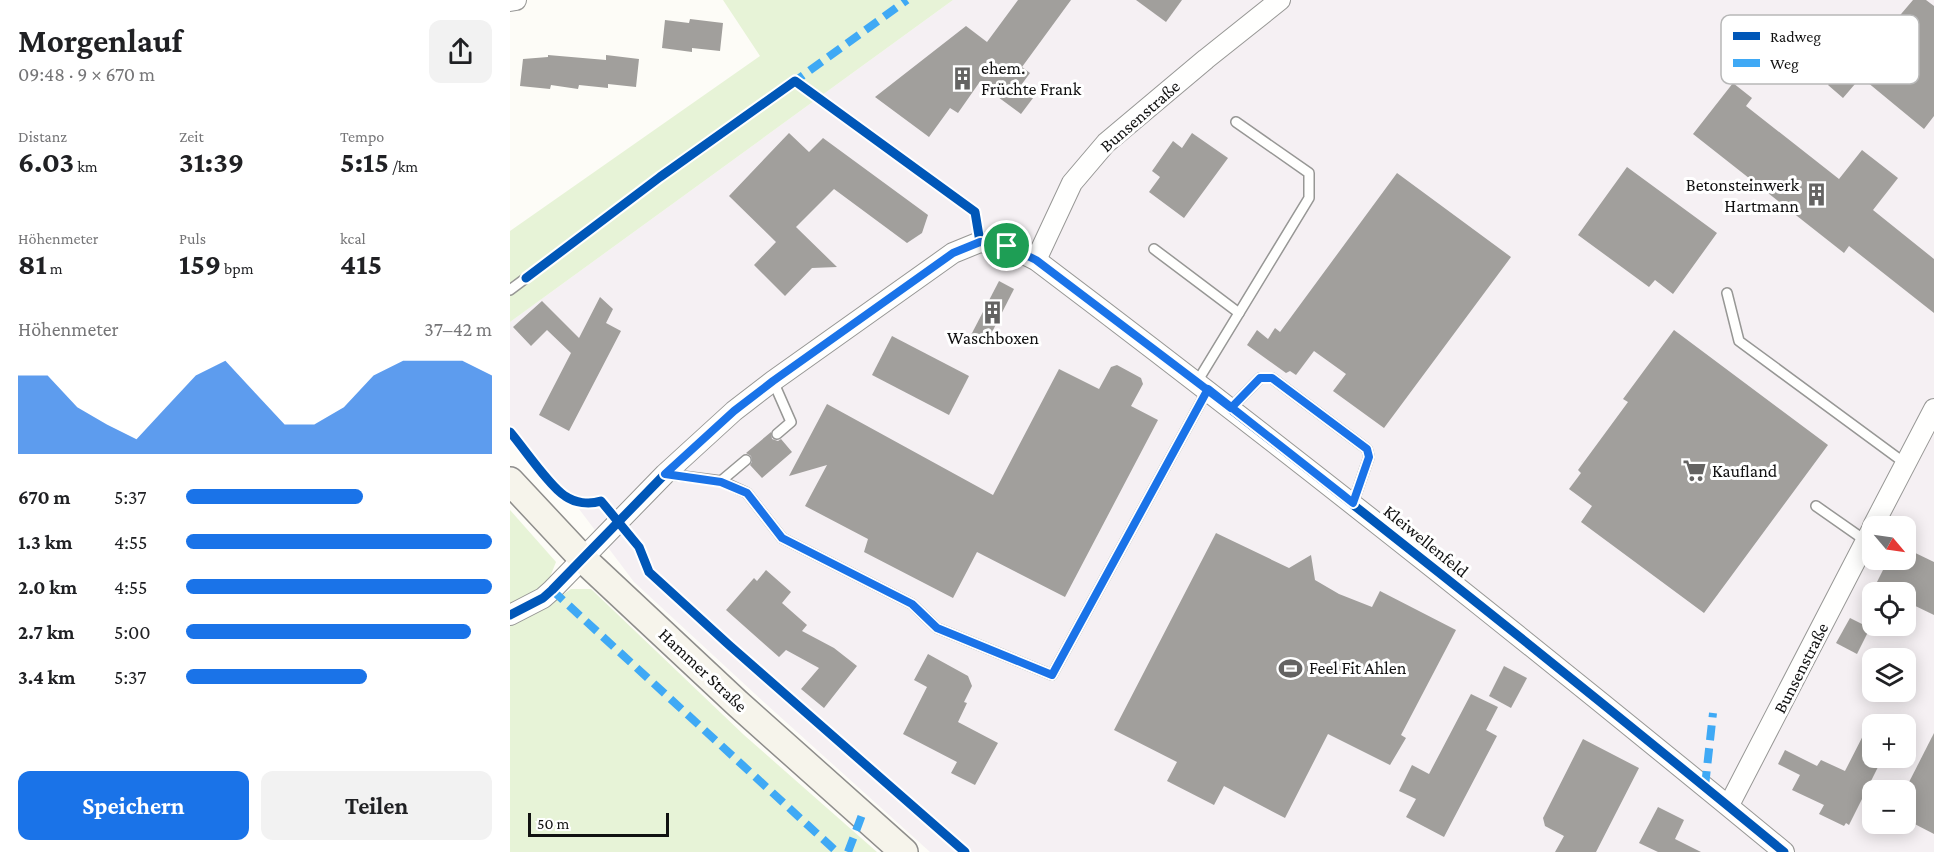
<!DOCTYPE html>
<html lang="de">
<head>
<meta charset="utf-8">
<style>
	body { margin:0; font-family:"Crimson Pro",serif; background:#f2f2f2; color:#202124; height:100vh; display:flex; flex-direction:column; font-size:22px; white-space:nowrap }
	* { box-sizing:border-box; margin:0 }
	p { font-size:20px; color:#757577 }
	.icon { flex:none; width:33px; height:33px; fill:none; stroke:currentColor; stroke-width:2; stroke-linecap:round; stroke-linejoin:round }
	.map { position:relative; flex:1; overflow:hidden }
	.sheet { display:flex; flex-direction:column; background:#fff; width:510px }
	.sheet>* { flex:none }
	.needle { width:39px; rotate:119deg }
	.fabs { position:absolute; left:1352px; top:516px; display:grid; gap:12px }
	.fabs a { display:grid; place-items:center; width:54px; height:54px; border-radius:12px; background:#fff; box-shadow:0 3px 15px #0003; font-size:30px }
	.scale { position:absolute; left:18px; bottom:15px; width:141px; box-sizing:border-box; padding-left:6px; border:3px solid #111; border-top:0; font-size:16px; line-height:21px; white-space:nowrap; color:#111; -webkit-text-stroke:4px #fff; paint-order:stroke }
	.pin { position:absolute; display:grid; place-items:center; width:51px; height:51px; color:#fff; margin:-26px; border:3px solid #fff; border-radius:50%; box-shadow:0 2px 6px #0007 }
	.round { display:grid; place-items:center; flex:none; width:63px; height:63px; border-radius:12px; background:#f2f2f2 }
	.head { display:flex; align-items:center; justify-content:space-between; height:102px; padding:0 18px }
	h1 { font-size:33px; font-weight:700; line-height:45px }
	.metrics { display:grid; grid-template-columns:repeat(3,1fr); gap:9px; height:102px; padding:6px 18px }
	.metrics div { display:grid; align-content:center }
	.metrics b { font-size:30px; font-weight:700 }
	.metrics small { font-size:16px; font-weight:400 }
	.metrics p { font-size:16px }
	.chart { height:168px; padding:12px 18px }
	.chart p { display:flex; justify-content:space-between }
	.chart svg { width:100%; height:108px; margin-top:6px; fill:#1a73e8; opacity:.7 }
	.action { display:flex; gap:12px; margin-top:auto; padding:12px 18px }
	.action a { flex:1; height:69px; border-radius:12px; background:#1a73e8; color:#fff; font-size:24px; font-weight:700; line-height:69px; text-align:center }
	.action a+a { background:#f2f2f2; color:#202124 }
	ul { padding:0 18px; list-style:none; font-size:20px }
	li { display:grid; grid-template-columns:96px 72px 1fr; align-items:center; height:45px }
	li i { height:15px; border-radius:8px; background:#1a73e8 }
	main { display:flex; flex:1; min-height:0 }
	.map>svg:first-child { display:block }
	.industrial { fill:#f5f0f3; fill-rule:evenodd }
	.green { fill:#e7f3d7 }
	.building { fill:#a19f9c }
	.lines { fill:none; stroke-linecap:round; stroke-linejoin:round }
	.service-casing { stroke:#979795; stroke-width:12 }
	.minor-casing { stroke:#979795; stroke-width:22 }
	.secondary-casing { stroke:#8e8d8b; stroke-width:30 }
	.service { stroke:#fffffe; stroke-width:9 }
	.minor { stroke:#fffffe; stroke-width:20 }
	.secondary { stroke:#f6f4eb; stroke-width:27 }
	.quiet { stroke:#3fa9f5; stroke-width:8; stroke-dasharray:15 8; stroke-linecap:butt }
	.cycleway-casing { stroke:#fff; stroke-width:13 }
	.cycleway { stroke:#0057b8; stroke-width:9 }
	.route-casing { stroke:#fff; stroke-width:12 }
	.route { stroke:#1a73e8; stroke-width:8 }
	.labels { text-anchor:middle; stroke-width:6; stroke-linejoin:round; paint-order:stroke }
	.poi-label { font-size:18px; fill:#111; stroke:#fff; text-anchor:start }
	.street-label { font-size:18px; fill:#111; stroke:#fff }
	.key { fill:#fff; stroke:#b8b8b8; stroke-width:1.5 }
	.key-label { font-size:16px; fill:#111 }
</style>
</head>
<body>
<main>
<section class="sheet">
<div class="head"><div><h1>Morgenlauf</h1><p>09:48 · 9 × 670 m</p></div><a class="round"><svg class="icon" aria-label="share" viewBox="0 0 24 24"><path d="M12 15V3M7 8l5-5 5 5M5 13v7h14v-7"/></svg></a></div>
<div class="metrics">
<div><p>Distanz</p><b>6.03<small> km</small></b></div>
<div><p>Zeit</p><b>31:39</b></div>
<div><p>Tempo</p><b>5:15<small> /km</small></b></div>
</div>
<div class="metrics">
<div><p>Höhenmeter</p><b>81<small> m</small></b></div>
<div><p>Puls</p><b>159<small> bpm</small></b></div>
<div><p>kcal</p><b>415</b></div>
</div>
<div class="chart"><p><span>Höhenmeter</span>37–42 m</p>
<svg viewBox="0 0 160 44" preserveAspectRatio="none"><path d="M0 44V12L10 12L20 25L30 32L40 38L50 25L60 12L70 6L80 19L90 32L100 32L110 25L120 12L130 6L140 6L150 6L160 12V44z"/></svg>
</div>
<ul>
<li><b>670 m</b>5:37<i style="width:58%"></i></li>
<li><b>1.3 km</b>4:55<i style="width:100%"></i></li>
<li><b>2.0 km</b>4:55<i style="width:100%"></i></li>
<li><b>2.7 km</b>5:00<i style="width:93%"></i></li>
<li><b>3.4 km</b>5:37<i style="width:59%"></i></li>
</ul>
<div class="action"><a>Speichern</a><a>Teilen</a></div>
</section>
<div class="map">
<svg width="1424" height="852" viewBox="0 0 1424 852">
	<rect width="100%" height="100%" fill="#fdfcf7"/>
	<path class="industrial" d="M443,0H1424V852H420L256,704L124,582L57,493L11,440L0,425V322ZM1362,526H1395V560H1362ZM1362,592H1395V626H1362ZM1362,658H1395V692H1362ZM1362,724H1395V758H1362ZM1362,790H1395V824H1362Z"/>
	<g class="green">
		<polygon points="213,0 443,0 0,322 0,231 250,56"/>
		<polygon points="0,510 46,562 38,582 10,604 0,606"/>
		<polygon points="61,589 81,589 234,735 367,852 0,852 0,626 37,606"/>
	</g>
	<g class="building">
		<polygon points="508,0 561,0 512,67 520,73 509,88 523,98 511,114 469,83 448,113 440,108 419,137 365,97 456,26 477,42"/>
		<polygon points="626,0 672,0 656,22"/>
		<polygon points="1403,0 1416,0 1424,6 1424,116 1414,129 1351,77 1333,98 1318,85 1370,19 1380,27"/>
		<polygon points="180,19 213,23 210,51 182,48 182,52 152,48 155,20 179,23"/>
		<polygon points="38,55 96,60 96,55 129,59 126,87 98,84 98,88 69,85 68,89 41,85 40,89 10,86 13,59 38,57"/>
		<polygon points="1223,83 1242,98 1236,106 1329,179 1352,150 1388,178 1363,210 1424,259 1424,313 1339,246 1334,253 1183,134"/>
		<polygon points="279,133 299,152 313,138 418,215 412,233 397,243 324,189 286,227 327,267 302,268 275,296 244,265 266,242 219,196"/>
		<polygon points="682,133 718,158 674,218 639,192 650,177 642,171 663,141 672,148"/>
		<polygon points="1117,167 1207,233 1163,294 1145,280 1139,287 1068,235"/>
		<polygon points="887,173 1001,257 874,428 823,391 836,374 804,351 786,375 780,371 776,373 737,345 747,330 758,339 765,328 770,332"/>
		<polygon points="489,281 504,289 477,342 461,335"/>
		<polygon points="90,297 103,309 96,323 111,331 59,431 29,415 61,353 37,330 21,346 3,327 32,301 69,338"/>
		<polygon points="1164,330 1318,445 1194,613 1071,522 1082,506 1059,489 1071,473 1068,470 1118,402 1113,399"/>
		<polygon points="382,336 459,376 439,415 362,375"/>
		<polygon points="607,365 631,378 633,384 621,406 648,420 555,597 467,552 443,598 354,552 358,539 295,506 317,465 279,476 317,404 483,495 549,369 589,389 601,367"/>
		<polygon points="261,432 262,439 268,441 271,439 282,452 252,478 240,465 242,462 241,456 236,453"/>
		<polygon points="706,533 779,568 801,555 805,580 829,594 862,607 870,591 946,630 891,735 896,738 880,765 818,734 775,818 714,786 704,805 657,781 667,762 604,730"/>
		<polygon points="1395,548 1424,562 1424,615 1395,601 1395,592 1379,592 1365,586 1378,560 1395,560"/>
		<polygon points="256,570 281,592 272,603 297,625 292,631 324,648 347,666 314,708 291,689 309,668 276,650 269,657 216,610 244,578 247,581"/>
		<polygon points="1340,618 1360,628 1347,654 1326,643"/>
		<polygon points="418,654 458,676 462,686 454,702 457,703 448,722 488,743 465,785 441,773 447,762 393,734 417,687 404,680"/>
		<polygon points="994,666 1017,678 1001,708 979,696"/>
		<polygon points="961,694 988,707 976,730 987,736 934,837 896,817 906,799 889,791 902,765 919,774"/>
		<polygon points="1362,718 1362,758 1372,759 1339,825 1336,823 1334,826 1309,814 1314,805 1282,790 1290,775 1268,764 1275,750 1307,766 1311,760 1335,771"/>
		<polygon points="1424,733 1424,834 1395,819 1395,790"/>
		<polygon points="1073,739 1129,768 1086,852 1045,852 1054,836 1035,826 1033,818"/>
		<polygon points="1148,807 1174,820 1165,839 1191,852 1148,852 1129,843"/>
	</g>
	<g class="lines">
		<defs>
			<g id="service">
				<polyline points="644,249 729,313"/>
				<polyline points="0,290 16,278"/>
				<polyline points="1217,293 1229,341 1396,464"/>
				<polyline points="263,381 281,422 267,434"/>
				<polyline points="687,382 799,198 799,173 726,122"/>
				<polyline points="721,408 750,378 762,378 857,449 859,457 843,503"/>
				<polyline points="156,474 211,481 237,493 272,538 402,604 427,628 542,675 698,389"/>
				<polyline points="211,481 236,460"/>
				<polyline points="1306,506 1356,541"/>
			</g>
			<g id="minor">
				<polyline points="0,1 6,0"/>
				<polyline points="526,260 562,183 596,143 696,59 770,0"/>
				<polyline points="1363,526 1424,409"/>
				<path d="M0,615L33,598L42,590L155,474L224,411L263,381L443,253L470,242L497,246L526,260C780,452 1029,650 1274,852"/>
				<polyline points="1219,805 1362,529"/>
			</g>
			<polyline id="secondary" points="0,481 73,559 227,703 394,852"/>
		</defs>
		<use href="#service" class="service-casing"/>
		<use href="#minor" class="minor-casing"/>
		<use href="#secondary" class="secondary-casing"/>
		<use href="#service" class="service"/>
		<use href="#minor" class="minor"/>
		<use href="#secondary" class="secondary"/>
		<g class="quiet">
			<polyline points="281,84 397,0"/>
			<polyline points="42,590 327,852"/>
			<polyline points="1195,786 1203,713"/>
			<polyline points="338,852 352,815"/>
		</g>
		<defs>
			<g id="cycleway">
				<polyline points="16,278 150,177 285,81 465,212 470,242"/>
				<path d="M0,432C13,447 40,487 55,496C65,503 79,505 91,501L129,547L139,572L219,645L455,852"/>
				<path d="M0,615L33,598L42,590L155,474L224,411L263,381L443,253L470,242L497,246L526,260C780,452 1029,650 1274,852"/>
			</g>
		</defs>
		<use href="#cycleway" class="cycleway-casing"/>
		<use href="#cycleway" class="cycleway"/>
	</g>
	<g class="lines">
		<defs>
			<polyline id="route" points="497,246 470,242 443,253 263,381 224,411 155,474 211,482 237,493 272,538 402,604 427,628 542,675 698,389 833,495 843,503 859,457 857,449 762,378 750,378 721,408 687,382 526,260 497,246"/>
		</defs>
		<use href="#route" class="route-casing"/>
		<use href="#route" class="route"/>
	</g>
	<defs>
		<symbol id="building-bare" viewBox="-9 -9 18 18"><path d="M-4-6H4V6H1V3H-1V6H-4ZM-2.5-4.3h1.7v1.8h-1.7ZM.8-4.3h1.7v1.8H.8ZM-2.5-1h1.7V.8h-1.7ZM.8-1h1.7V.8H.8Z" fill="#646362" stroke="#fff" stroke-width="2.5" paint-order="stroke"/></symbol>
		<symbol id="supermarket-bare" viewBox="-9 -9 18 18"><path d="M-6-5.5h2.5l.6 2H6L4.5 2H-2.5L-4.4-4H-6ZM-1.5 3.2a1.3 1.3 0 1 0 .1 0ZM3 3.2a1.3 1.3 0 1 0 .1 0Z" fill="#646362" stroke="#fff" stroke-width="2.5" paint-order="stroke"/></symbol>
		<symbol id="stadium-bare" viewBox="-9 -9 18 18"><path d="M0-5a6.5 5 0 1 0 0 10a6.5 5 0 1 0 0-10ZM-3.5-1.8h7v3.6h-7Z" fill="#646362" stroke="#fff" stroke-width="2.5" paint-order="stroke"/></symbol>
	</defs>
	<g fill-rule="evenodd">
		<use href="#building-bare" x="436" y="62" width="33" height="33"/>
		<use href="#building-bare" x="1290" y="178" width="33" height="33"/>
		<use href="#building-bare" x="466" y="296" width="33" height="33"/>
		<use href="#supermarket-bare" x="1168" y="454" width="33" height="33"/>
		<use href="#stadium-bare" x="764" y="652" width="33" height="33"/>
	</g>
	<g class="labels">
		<g class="poi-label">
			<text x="471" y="74">ehem.<tspan x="471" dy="21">Früchte Frank</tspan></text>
			<text x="1289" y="191" text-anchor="end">Betonsteinwerk<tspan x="1289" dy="21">Hartmann</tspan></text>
			<text x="483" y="344" text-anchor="middle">Waschboxen</text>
			<text x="1202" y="477">Kaufland</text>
			<text x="799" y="674">Feel Fit Ahlen</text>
		</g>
		<g class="street-label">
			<text transform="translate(630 116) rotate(-41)" y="6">Bunsenstraße</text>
			<text transform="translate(916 541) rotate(39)" y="6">Kleiwellenfeld</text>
			<text transform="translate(1291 668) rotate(-63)" y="6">Bunsenstraße</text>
			<text transform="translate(193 670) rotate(43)" y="6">Hammer Straße</text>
		</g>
	</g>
	<rect x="1211" y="15" width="198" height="69" rx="9" class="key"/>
	<rect x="1223" y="32" width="27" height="8" fill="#0057b8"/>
	<rect x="1223" y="59" width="27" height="8" fill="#3fa9f5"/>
	<g class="key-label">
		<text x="1260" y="42">Radweg</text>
		<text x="1260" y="69">Weg</text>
	</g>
</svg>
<div class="fabs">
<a><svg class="needle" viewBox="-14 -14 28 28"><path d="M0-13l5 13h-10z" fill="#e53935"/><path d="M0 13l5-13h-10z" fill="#757577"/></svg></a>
<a><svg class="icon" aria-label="locate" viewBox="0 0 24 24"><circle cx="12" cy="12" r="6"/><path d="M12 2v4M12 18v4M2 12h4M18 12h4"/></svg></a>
<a><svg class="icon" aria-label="layers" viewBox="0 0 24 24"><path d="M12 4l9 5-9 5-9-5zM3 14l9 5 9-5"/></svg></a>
<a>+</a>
<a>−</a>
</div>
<div class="scale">50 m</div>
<div class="pin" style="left:497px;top:246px;background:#1e9e55"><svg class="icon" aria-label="arrive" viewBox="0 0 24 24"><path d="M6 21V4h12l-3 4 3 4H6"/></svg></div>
</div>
</main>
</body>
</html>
